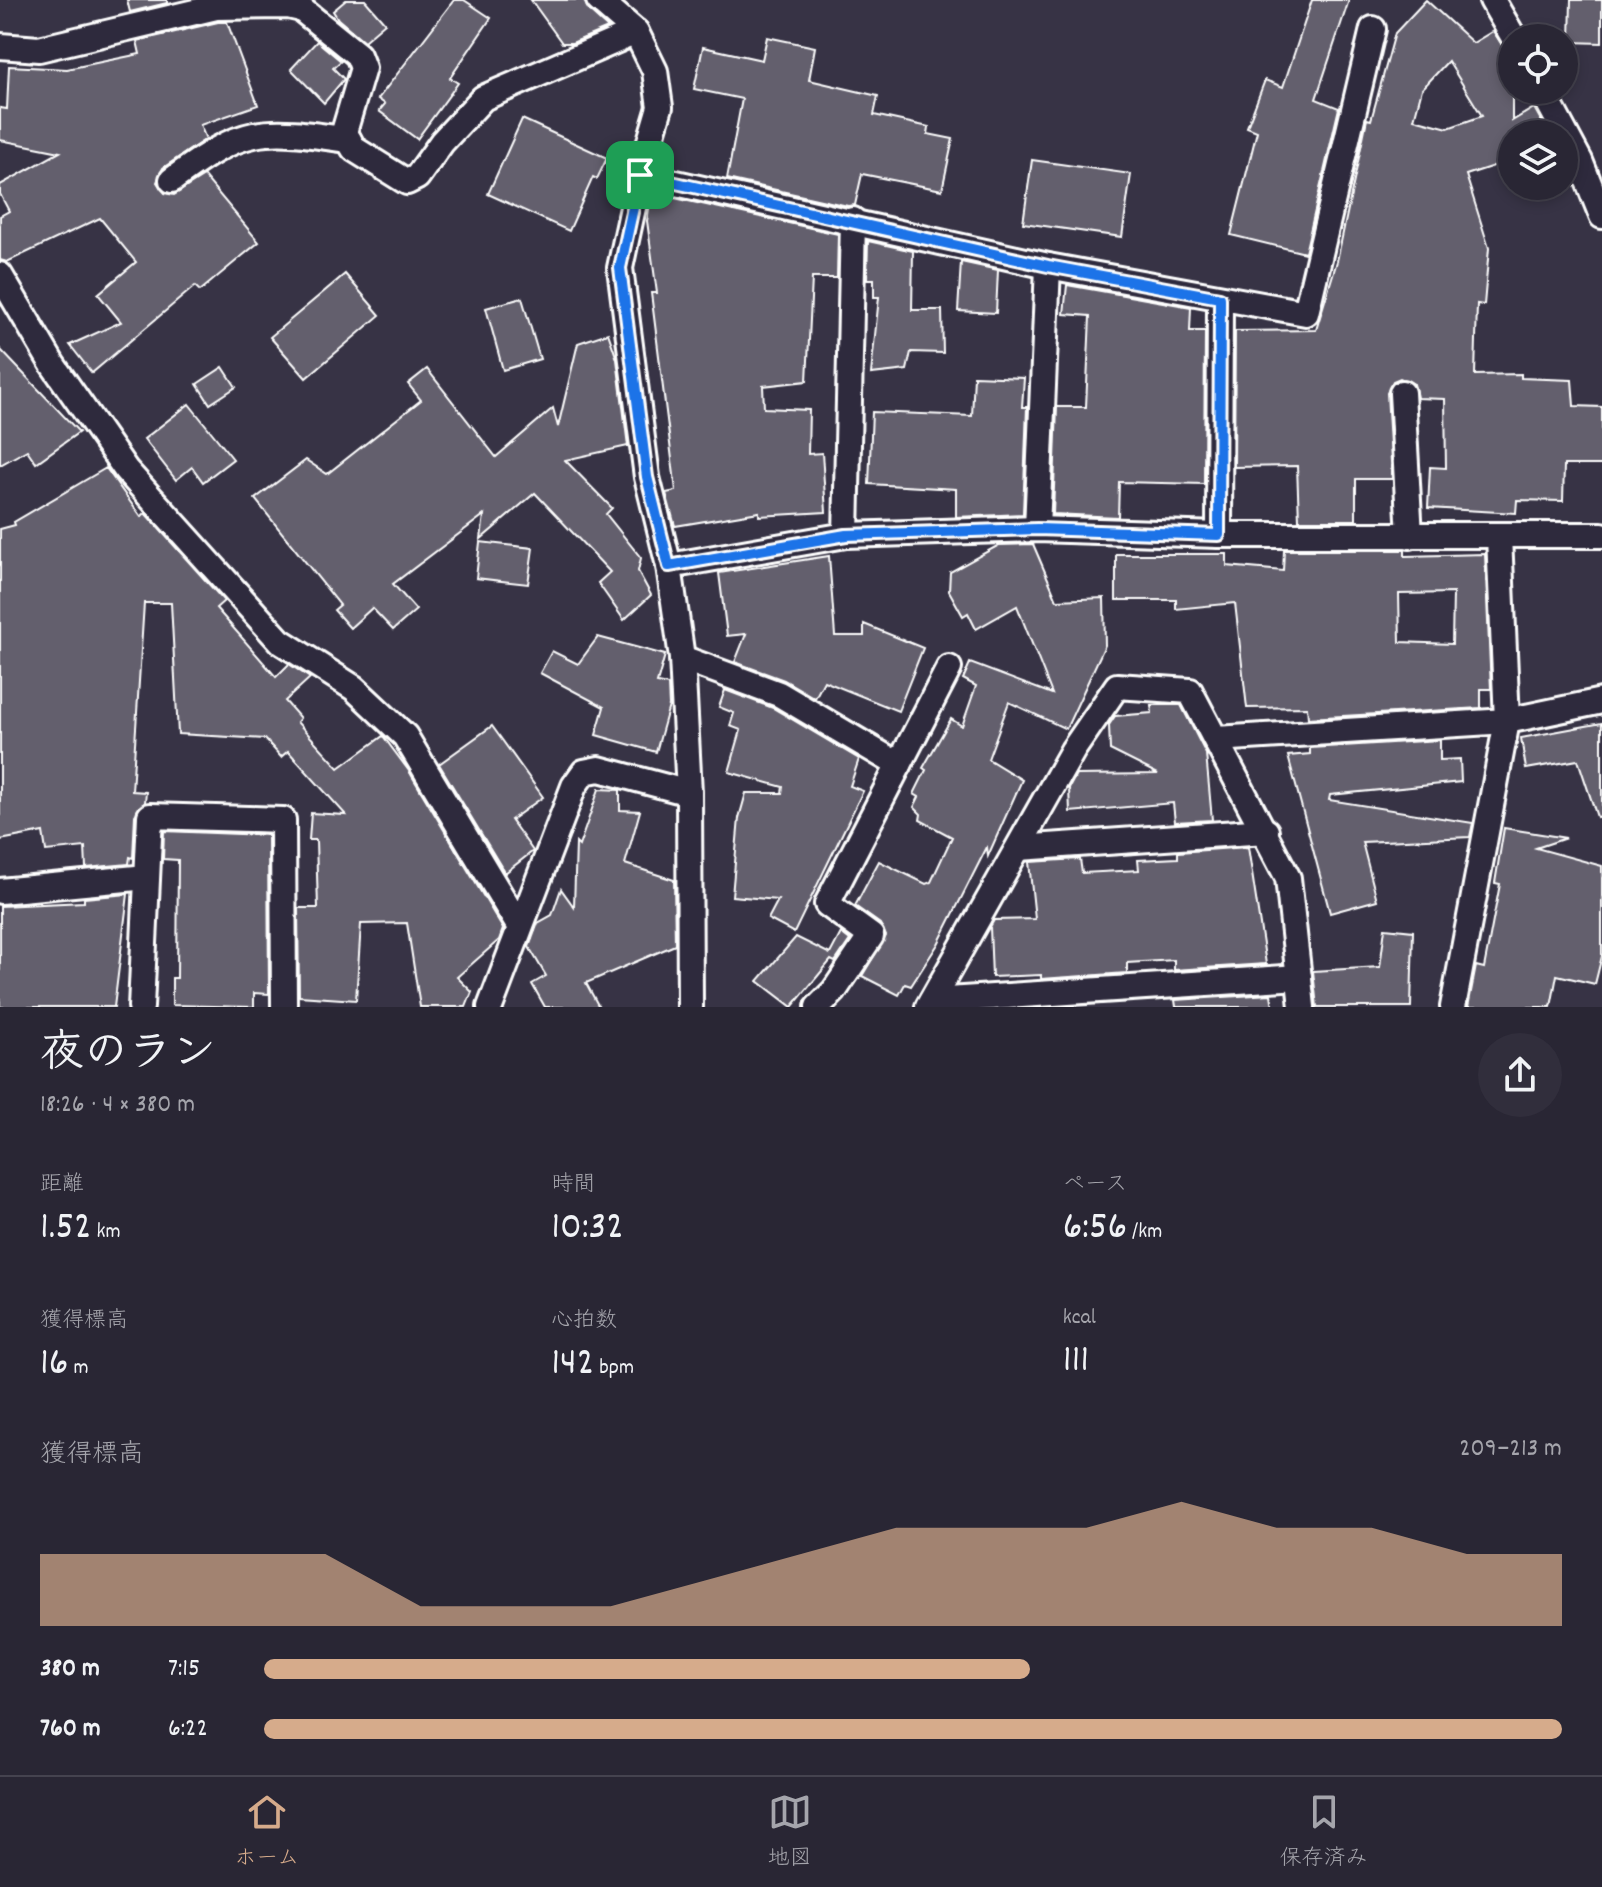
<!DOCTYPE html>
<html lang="ja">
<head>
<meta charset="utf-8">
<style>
	body { margin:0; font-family:Dekko,"Klee One",sans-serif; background:#312e3c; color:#f1f3f6; height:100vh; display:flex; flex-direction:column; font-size:30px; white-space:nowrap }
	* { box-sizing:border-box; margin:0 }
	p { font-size:26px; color:#a5a5ac }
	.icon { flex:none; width:44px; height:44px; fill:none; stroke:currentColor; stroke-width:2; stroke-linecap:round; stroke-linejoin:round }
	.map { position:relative; height:1007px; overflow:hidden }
	.panel { display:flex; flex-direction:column; background:#292634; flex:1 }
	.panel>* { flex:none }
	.tools { position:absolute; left:1498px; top:24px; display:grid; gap:16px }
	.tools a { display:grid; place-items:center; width:80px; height:80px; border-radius:50%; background:#292634; box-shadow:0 4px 12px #0003,0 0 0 2px #45434f; font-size:40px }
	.pin { position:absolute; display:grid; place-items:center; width:68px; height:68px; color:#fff; margin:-34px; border-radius:16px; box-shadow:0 4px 12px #0006 }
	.round { display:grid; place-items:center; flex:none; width:84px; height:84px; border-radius:42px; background:#312e3c }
	.overview { display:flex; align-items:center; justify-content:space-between; height:136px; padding:0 40px }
	h1 { font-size:44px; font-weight:600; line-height:60px }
	.stats { display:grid; grid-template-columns:repeat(3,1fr); gap:12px; height:136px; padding:8px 40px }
	.stats div { display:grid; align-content:center }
	.stats b { font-size:40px; font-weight:600 }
	.stats small { font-size:22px; font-weight:400 }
	.stats p { font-size:22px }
	.chart { height:224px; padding:16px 40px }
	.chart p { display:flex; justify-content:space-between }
	.chart svg { width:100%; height:144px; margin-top:8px; fill:#d6ab8b; opacity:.7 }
	ul { padding:0 40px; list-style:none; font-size:26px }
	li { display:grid; grid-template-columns:128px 96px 1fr; align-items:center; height:60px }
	li i { height:20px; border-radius:10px; background:#d6ab8b }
	.tab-bar { display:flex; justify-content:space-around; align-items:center; height:112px; border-top:2px solid #45434f; background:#292634; font-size:22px; color:#a5a5ac }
	.tab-bar a { display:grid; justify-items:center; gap:4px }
	.tab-bar .selected { color:#d6ab8b }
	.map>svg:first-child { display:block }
	.building { fill:#635f6d; stroke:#fff; stroke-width:2; fill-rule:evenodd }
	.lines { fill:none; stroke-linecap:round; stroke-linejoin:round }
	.minor-casing { stroke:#fff; stroke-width:30 }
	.minor { stroke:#2f2a3d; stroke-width:24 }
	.route-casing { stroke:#fff; stroke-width:16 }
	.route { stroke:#1a73e8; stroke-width:10 }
</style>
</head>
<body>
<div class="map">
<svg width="1602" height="1007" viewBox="0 0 1602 1007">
	<rect width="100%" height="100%" fill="#373345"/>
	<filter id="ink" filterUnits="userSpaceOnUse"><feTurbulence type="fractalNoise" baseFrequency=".0125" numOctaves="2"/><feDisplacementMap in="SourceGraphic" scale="16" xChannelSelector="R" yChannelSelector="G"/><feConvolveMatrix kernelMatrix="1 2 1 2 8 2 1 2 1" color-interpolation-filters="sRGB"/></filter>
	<g filter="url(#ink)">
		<g class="building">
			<polygon points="127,0 167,0 167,3 130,12"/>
			<polygon points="346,0 365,0 385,23 364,41 338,19 333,11"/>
			<polygon points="454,0 464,0 491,18 450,78 458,83 417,139 379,111 385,104 378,99"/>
			<polygon points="531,0 584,0 589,11 608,28 572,43 562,43"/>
			<polygon points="1312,0 1349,0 1316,99 1339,108 1305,253 1231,235 1257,131 1247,127 1265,80 1283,87"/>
			<path d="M1426,0L1473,43L1493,31L1512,60V121L1534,108L1547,131L1541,134H1512V160L1466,175L1489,248L1484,305L1477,304L1475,375L1521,374V378L1572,380L1574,406L1602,407V465H1564L1563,501L1517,500L1516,513L1428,508L1430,467L1446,468L1445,399L1417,398L1414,384L1400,378L1393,381L1387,393L1392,479H1356V520H1299L1297,466L1234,467L1235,331L1316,330L1337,261L1367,119L1371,120L1395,33ZM1448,61L1482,116L1448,128L1414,119L1422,89Z"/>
			<polygon points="1571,0 1602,0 1602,43 1570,42"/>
			<polygon points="218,22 227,22 258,105 200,125 206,139 163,168 157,182 165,193 174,195 204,176 259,242 200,291 195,286 92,373 70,345 121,322 98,294 136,262 100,218 7,262 0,260 0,216 9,211 0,194 0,185 60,152 0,140 0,108 7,109 9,66 67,69 140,54 137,41"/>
			<polygon points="767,37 815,47 809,80 878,96 874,115 929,127 928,134 953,139 942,190 862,174 855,205 848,206 727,179 742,99 694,89 703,47 762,60"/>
			<polygon points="317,41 341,61 333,68 344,79 324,103 291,69"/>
			<polygon points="522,119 607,158 597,179 593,177 569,231 488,194"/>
			<polygon points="1032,160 1131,174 1122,237 1023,223"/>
			<polygon points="651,197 669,201 670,197 838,234 837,278 812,278 807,381 763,386 764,408 809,410 808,454 822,453 826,512 759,516 759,512 675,526 666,493 676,491 651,293 657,293 647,221"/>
			<polygon points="868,241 913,251 912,310 942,310 943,353 911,352 907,370 871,374 879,297 874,297 874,279 867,279"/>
			<polygon points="961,262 998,270 996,313 958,311"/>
			<polygon points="345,274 380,315 306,378 270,337"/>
			<polygon points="1067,285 1191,307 1190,331 1205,331 1204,484 1119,482 1118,517 1053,514 1057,407 1086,407 1090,316 1064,314"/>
			<polygon points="522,298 540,359 503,370 486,308"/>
			<polygon points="608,333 617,359 628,446 565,460 612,508 606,514 641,558 638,571 651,595 624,620 598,583 610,572 535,493 481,539 484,515 393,584 416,610 393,630 372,608 350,628 334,610 340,605 255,499 306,460 327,474 421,400 408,384 427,369 496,457 553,408 558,427 578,343"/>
			<polygon points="0,349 79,432 36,463 27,450 0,465"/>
			<polygon points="223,367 236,387 210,404 197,384"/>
			<polygon points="974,376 1024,378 1022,407 1027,407 1023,514 956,517 956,489 869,484 872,412 972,416"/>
			<polygon points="189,404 233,459 203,482 192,467 176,480 144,439"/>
			<polygon points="106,468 141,517 145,513 224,601 216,608 276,677 289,664 310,678 285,701 300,718 297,722 339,768 383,736 409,771 503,929 499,940 457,977 472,992 466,1007 420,1007 407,923 361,924 356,1000 299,996 298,908 318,908 316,840 309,840 311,813 346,815 288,751 281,757 265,739 178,734 171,603 144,603 132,791 146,792 145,802 135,815 133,858 130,857 129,864 86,868 85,847 46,851 43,832 0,840 0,529 15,525 14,522"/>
			<polygon points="480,542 533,548 528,584 476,578"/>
			<polygon points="1033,544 1057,600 1104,598 1105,645 1066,729 1009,702 988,759 1022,780 988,856 987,847 938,944 911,986 905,984 899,995 862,976 886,936 880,924 855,906 879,861 926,884 931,882 952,837 920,820 921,814 914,807 919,797 914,794 926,770 923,768 951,719 962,726 976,686 963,679 970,663 1052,694 1017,606 976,629 968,613 963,616 949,591 950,572 999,545"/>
			<path d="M1284,550H1405V556L1485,554L1491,689H1481V708L1308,718L1307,707L1247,708L1235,603L1176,609V600H1116V554H1227V566L1283,571ZM1453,593L1452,644L1400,642L1399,594Z"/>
			<polygon points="829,556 835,636 864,636 864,624 923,648 898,711 824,681 815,698 784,680 735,662 746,634 727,636 719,573"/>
			<polygon points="598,637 665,655 657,683 668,685 669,706 656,752 596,735 604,707 540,673 552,651 578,664"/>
			<polygon points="725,690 773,708 859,759 850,786 863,791 794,933 768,919 778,900 732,896 739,818 746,793 782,793 783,787 729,772 741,730 730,726 734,713 719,707"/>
			<polygon points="1151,705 1181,705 1206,754 1212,820 1175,822 1173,803 1070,812 1069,788 1076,775 1158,774 1110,750 1109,725 1115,716 1152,713"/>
			<polygon points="1602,723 1602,816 1597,817 1578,760 1526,769 1521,738"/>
			<polygon points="492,726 543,797 511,820 533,851 505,873 439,764"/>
			<polygon points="1440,740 1440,760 1460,759 1461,782 1330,795 1329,800 1473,823 1470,837 1362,842 1377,900 1330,913 1288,756 1310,754 1310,748"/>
			<polygon points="599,789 620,790 620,810 640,811 625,864 674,880 675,945 586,983 599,1007 545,1007 532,984 546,976 529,947 538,923 552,915 561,889 574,907 576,843 579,846"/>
			<polygon points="1504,828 1566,838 1536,848 1602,866 1602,956 1595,984 1557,975 1551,1007 1468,1007 1476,966 1484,968 1500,884 1495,883"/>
			<polygon points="164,831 268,835 269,994 254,993 254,1007 172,1005 172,978 177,978 178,860 163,859"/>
			<polygon points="1248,847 1266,964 1174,970 1174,960 1127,963 1127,973 1041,979 1041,975 992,977 990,927 994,920 1035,919 1029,862 1080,859 1082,873 1139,870 1138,860 1178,858 1178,852"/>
			<polygon points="128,894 114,1007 0,1007 0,906 84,902 84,898"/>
			<polygon points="1385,928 1413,931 1411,1007 1317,1007 1313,971 1380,967"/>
			<polygon points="841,933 850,940 835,962 831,960 792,1007 758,981 796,937 830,954"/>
			<polygon points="1271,994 1273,1007 1176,1007 1175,1000"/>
		</g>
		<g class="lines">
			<defs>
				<g id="minor">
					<polyline points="599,0 636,32 655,71 660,107 640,175 620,268 647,477 669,566 682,658 689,793 690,1007"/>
					<polyline points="1492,0 1514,38"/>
					<polyline points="0,46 39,49 216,7 288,6 301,9 358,55 363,68 344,132 354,149 407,182 417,177 442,142 483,98 636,32"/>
					<polyline points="1542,90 1580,161 1602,216"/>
					<polyline points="640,175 1048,266 1306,313 1373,29"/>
					<path d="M172,180C244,126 261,127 349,140"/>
					<polyline points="0,275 53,365 126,470 280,641 354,688 405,736 519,926"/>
					<polyline points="1402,393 1410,536"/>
					<polyline points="1037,529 1048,266"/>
					<polyline points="846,535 853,220"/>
					<polyline points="1219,535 1220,298"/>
					<polyline points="669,566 846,535 1037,529 1219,535 1602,535"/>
					<polyline points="682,658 779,694 899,765"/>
					<polyline points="1216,739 1507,721 1602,701"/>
					<polyline points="1019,848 1266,831"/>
					<polyline points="0,891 147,877"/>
					<polyline points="932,1001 1299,977"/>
					<polyline points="141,1007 150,816 283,820 284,1007"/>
					<polyline points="490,1007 574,786 584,772 599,769 689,793"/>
					<polyline points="818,1007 834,991 871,936 827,904 949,668"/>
					<polyline points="928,1007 1073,750 1117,686 1190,691 1288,878 1302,1007"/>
					<polyline points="1453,1007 1507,721 1499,536"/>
				</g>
			</defs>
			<use href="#minor" class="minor-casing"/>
			<use href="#minor" class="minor"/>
		</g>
	</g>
	<g class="lines" filter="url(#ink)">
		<defs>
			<polygon id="route" points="640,175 1048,266 1220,298 1219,535 1037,529 846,535 669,566 647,477 620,268"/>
		</defs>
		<use href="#route" class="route-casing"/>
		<use href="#route" class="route"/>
	</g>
</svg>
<div class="tools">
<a><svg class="icon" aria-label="locate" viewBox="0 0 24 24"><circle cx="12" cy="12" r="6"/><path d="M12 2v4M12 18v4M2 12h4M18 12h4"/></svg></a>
<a><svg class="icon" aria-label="layers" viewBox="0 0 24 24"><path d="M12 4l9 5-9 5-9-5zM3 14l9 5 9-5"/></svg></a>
</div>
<div class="pin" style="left:640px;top:175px;background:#1e9e55"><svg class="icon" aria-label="arrive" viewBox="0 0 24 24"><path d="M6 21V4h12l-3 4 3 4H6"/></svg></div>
</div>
<section class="panel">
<div class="overview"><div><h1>夜のラン</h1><p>18:26 · 4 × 380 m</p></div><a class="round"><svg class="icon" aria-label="share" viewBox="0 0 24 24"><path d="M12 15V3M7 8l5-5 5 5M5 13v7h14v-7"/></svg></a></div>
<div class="stats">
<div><p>距離</p><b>1.52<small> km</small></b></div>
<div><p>時間</p><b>10:32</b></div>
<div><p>ペース</p><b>6:56<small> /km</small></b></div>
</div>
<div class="stats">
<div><p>獲得標高</p><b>16<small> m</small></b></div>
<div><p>心拍数</p><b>142<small> bpm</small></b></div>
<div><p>kcal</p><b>111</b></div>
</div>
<div class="chart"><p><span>獲得標高</span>209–213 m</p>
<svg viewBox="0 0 160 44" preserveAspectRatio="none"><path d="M0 44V22L10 22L20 22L30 22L40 38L50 38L60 38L70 30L80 22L90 14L100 14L110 14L120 6L130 14L140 14L150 22L160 22V44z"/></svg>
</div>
<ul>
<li><b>380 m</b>7:15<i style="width:59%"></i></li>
<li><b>760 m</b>6:22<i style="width:100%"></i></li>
</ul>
</section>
<nav class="tab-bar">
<a class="selected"><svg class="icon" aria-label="home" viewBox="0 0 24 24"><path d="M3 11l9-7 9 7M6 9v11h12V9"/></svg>ホーム</a>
<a><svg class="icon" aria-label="map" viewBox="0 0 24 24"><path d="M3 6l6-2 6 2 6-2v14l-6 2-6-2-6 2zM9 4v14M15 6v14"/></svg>地図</a>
<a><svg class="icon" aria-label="saved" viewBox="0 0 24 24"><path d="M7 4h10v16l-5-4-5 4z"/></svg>保存済み</a>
</nav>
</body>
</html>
